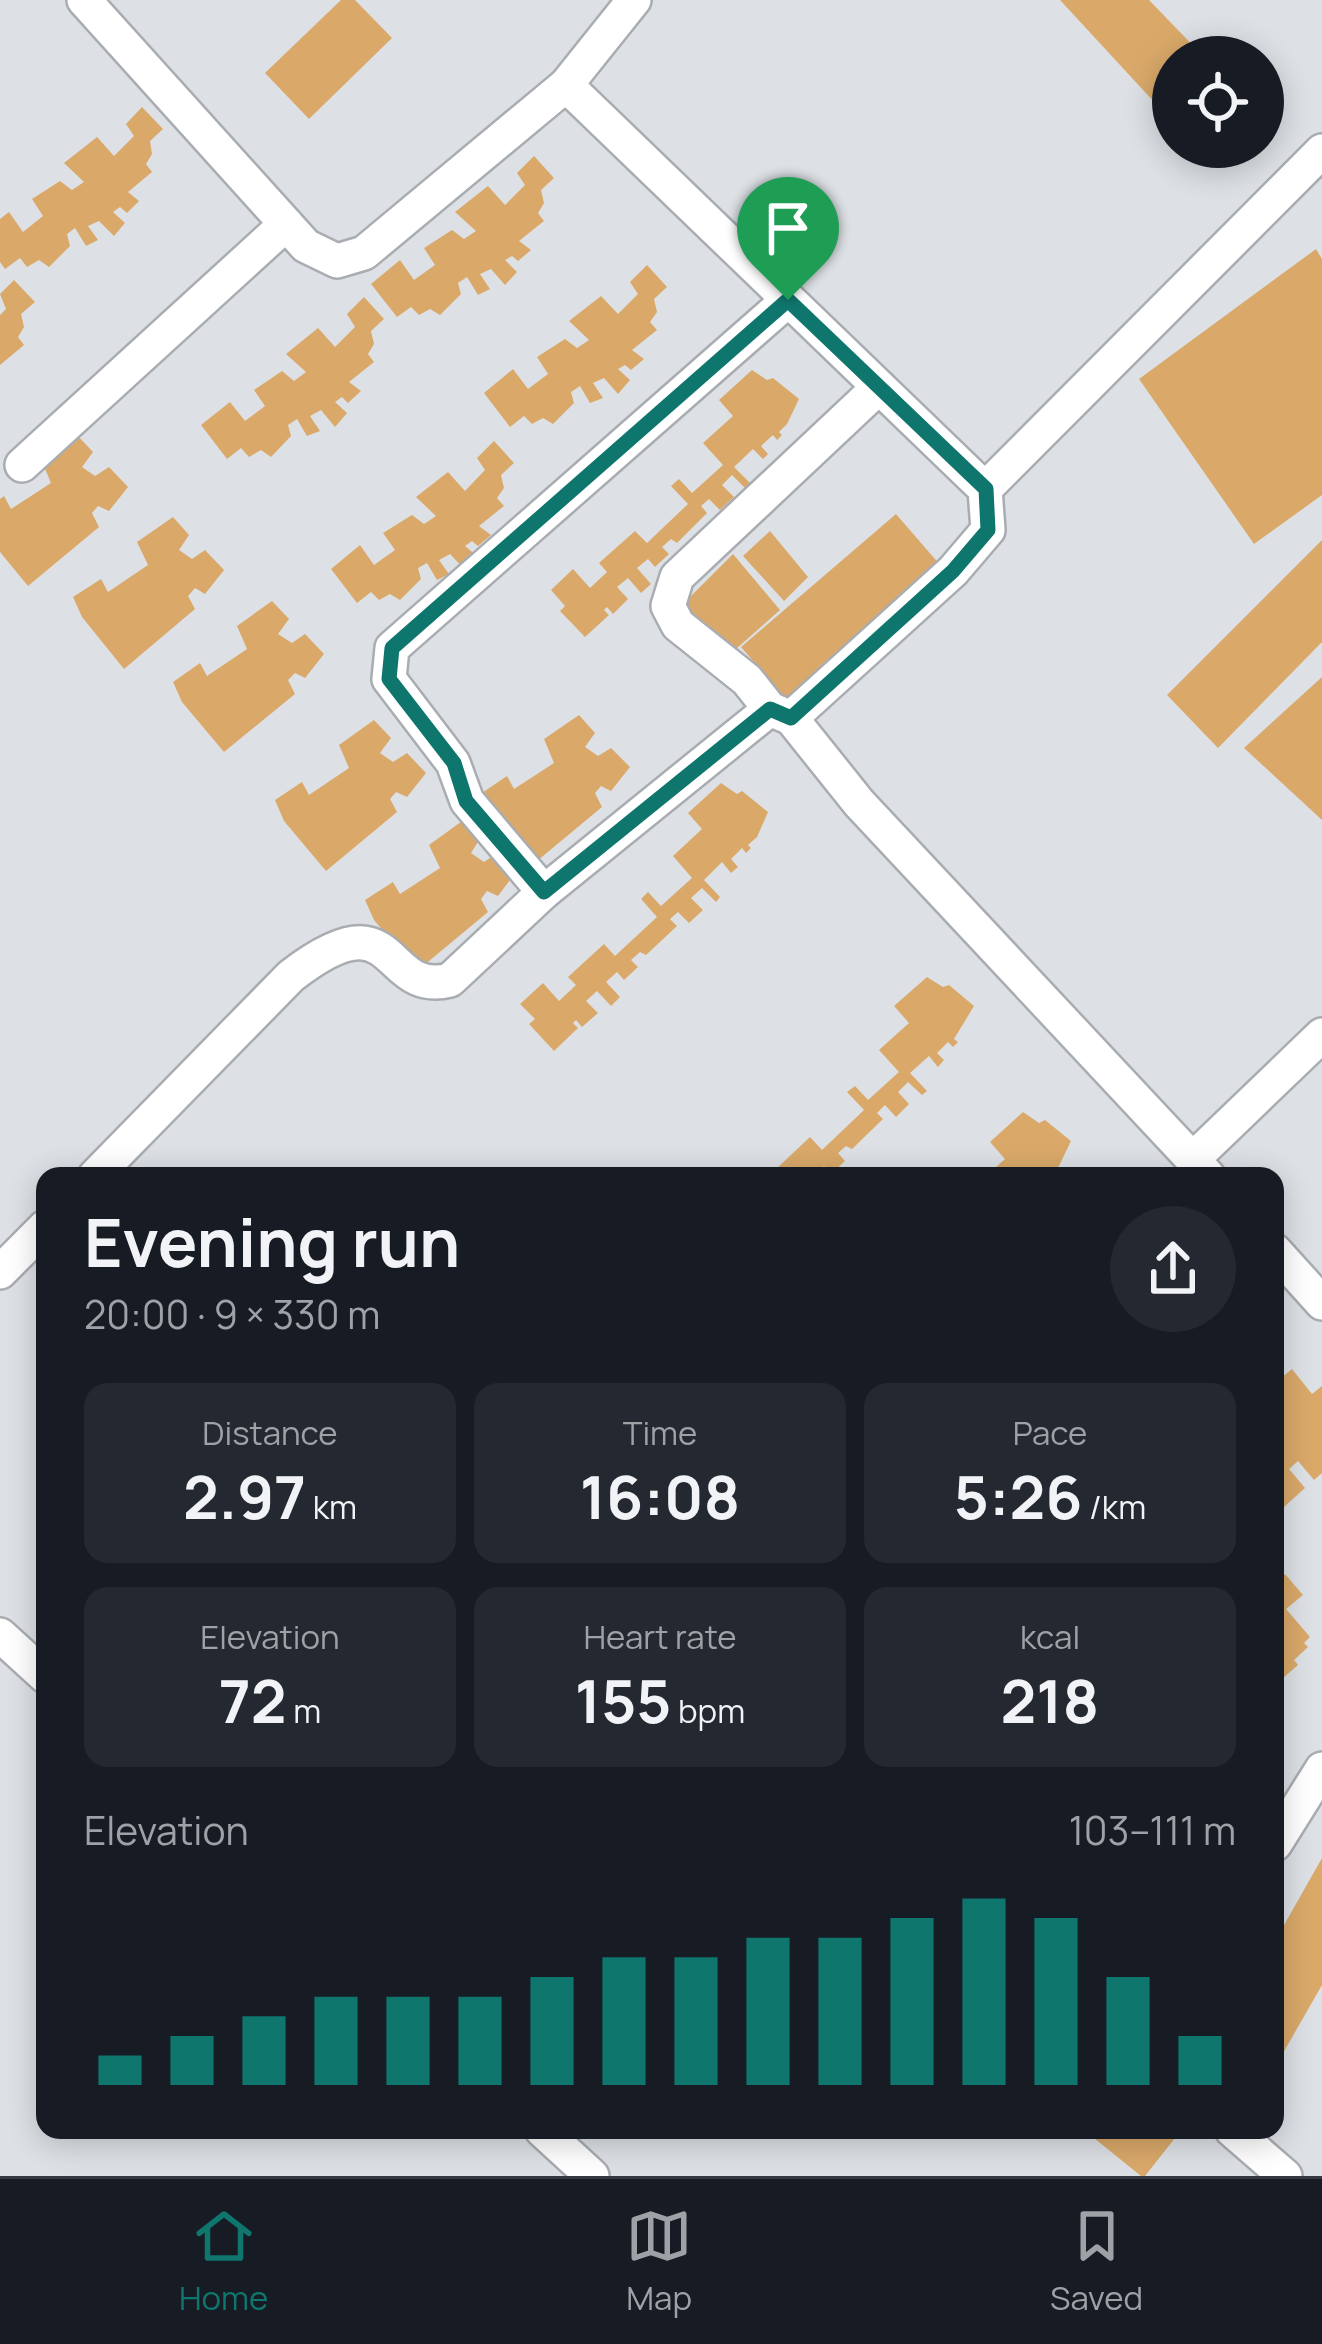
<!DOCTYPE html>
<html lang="en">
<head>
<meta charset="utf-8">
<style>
	body { margin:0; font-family:Manrope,sans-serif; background:#242831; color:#f1f3f6; height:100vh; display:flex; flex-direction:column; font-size:45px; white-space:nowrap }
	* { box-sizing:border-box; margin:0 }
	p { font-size:39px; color:#9ea1a6 }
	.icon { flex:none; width:66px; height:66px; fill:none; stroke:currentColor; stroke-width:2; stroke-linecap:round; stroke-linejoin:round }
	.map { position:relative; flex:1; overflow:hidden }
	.drawer { position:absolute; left:36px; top:1167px; width:1248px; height:972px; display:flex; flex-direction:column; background:#171b24; border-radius:24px; box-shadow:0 6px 30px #0003 }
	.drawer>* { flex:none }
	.buttons { position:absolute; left:1152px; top:36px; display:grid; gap:24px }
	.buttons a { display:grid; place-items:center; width:132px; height:132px; border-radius:50%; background:#171b24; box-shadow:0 6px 30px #0003; font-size:60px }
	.pin { position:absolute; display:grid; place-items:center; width:102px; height:102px; color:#fff; margin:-123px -51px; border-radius:50% 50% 50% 0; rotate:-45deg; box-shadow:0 0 12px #0007 }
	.pin .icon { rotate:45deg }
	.round { display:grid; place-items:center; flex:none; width:126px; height:126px; border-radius:63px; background:#242831 }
	.headline { display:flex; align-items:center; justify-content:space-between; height:204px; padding:0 48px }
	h1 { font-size:66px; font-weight:700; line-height:90px }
	.figures { display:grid; grid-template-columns:repeat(3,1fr); gap:18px; height:204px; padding:12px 48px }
	.figures div { display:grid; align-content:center; border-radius:24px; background:#242831; text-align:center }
	.figures b { font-size:60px; font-weight:700 }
	.figures small { font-size:33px; font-weight:400 }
	.figures p { font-size:33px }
	.chart { height:336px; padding:24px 48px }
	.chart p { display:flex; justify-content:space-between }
	.chart svg { width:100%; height:216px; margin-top:12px; stroke:#0f766e; stroke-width:6 }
	.tabs { display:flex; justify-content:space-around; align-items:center; height:168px; border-top:3px solid #363941; background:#171b24; font-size:33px; color:#9ea1a6 }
	.tabs a { display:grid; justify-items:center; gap:6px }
	.tabs .current { color:#0f766e }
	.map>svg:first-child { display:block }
	.building { fill:#daa96a }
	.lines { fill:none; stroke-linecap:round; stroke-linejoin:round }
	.street-casing { stroke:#a9acb0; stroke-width:38 }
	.street { stroke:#fff; stroke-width:33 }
	.route-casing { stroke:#fff; stroke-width:24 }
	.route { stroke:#0f766e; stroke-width:15 }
</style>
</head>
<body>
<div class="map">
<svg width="1322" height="2176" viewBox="0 0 1322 2176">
	<rect width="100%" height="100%" fill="#dde1e5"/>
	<g class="building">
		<polygon points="341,0 355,0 392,38 309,119 265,73"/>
		<polygon points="1060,0 1149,0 1204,57 1173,57 1173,90 1156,104"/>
		<polygon points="142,107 163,129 150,141 152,154 146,164 152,172 128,192 139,201 127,213 120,207 113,212 125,223 114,236 99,221 88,226 98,240 86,246 75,228 67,234 70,246 49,267 39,260 27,267 20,258 5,269 0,262 0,219 9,212 23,232 43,216 32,199 60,181 72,190 84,182 64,163 97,137 114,156 134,136 126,124"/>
		<polygon points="534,156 554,178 541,190 544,203 538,213 544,221 519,241 531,250 518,261 512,256 505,260 517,272 505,285 491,269 480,274 490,289 478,295 467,277 458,283 461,294 440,315 430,309 419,315 411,307 397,317 371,284 400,260 414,280 435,265 424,248 452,230 464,239 476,231 455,212 488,186 505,205 525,185 517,173"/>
		<polygon points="1316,249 1322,259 1322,495 1254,544 1139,379"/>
		<polygon points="647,265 667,287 654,299 657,312 650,322 657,330 632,350 644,359 631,370 625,365 618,369 630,380 618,394 604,378 593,383 603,398 590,403 580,386 571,392 574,403 553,424 543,418 532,424 524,416 510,427 484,393 513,369 528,389 548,374 537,357 565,339 577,348 589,340 569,321 601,296 618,314 638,294 630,282"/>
		<polygon points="14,280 35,302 21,314 24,327 18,337 24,345 0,365 0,315 6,309 0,294"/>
		<polygon points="364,297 384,319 371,331 374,344 368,354 374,362 349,382 361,391 348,403 342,397 335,402 347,413 335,427 321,410 310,416 320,431 307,436 297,419 288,425 291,436 271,457 261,450 249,457 241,448 227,459 201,425 230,402 245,421 265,406 254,390 282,371 294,381 306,372 286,354 318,328 335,347 355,327 347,314"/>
		<polygon points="752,370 767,380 773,378 799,399 787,424 779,432 782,435 777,440 773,435 761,446 768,454 763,459 753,449 734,467 751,484 746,489 732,475 722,485 734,497 720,510 709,499 701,506 707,513 677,543 671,539 662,547 669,554 655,567 648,559 637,568 651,584 641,593 628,578 617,587 628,599 613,614 607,607 604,610 609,615 585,637 560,611 565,606 551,590 573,569 590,588 607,572 599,563 635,531 647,543 688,504 671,486 679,479 692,493 723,465 703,443 733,416 719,400"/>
		<polygon points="76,434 93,452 82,467 95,476 109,467 128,487 109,511 98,506 92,513 99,527 28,586 0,552 0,499 4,496 11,509 51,483 41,459"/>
		<polygon points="494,441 514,463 501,475 504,488 497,498 504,506 479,526 491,535 478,546 472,541 465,546 477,556 465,570 450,554 439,560 449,574 437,580 427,563 418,568 421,579 400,600 390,594 379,600 371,592 357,603 331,569 360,545 374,565 395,550 383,533 412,515 424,524 436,516 416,497 448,472 465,491 485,470 477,458"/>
		<polygon points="896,514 947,573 792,706 741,647"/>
		<polygon points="173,517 189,535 179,550 192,559 205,550 224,570 205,594 195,588 188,596 195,609 124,669 82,617 73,597 101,579 108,592 148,565 137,542"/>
		<polygon points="770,531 808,577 784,601 743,556"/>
		<polygon points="1322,540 1322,642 1218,748 1167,695"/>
		<polygon points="733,554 780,610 728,656 680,607"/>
		<polygon points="272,601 289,619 278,634 292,643 305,634 324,654 305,678 295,673 288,680 295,694 224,752 182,702 173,682 200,663 207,676 247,649 237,626"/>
		<polygon points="1322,677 1322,820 1244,748"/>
		<polygon points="579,715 595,733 585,747 598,756 611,748 630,767 611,791 601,786 595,793 602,807 531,866 479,795 507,776 514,789 554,763 544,739"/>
		<polygon points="374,720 391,738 380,753 393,762 407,753 426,773 407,797 396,792 390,799 397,812 326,871 284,821 275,800 302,782 309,795 349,768 339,745"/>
		<polygon points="721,783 737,794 742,791 768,812 757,837 748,845 751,848 746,853 742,848 731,859 738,867 731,873 722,862 704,880 720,897 716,902 702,888 691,898 703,910 689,923 678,912 670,919 677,926 646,955 640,952 631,960 638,967 624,980 617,972 606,982 620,997 611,1006 597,991 586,1001 598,1013 582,1027 576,1020 573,1023 578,1028 554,1051 529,1024 535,1019 520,1004 543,983 559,1001 576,985 568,977 604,944 615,956 657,917 641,899 648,892 661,906 692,878 673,856 702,829 688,813"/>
		<polygon points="465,819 481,837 471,853 484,862 497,853 516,872 498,896 487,891 481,899 488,912 417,971 374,920 365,900 393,882 400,894 440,868 429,845"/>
		<polygon points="927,977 943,987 949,985 974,1006 954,1039 958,1042 953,1047 948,1042 937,1053 944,1060 938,1067 929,1056 910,1073 927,1091 922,1095 908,1082 898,1092 909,1104 896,1117 885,1105 877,1113 883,1119 852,1149 846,1146 838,1153 845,1161 831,1174 824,1166 812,1176 780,1176 775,1170 810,1137 822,1150 864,1110 847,1092 855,1086 868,1100 899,1072 879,1050 909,1023 894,1006"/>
		<polygon points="1023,1112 1039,1123 1045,1120 1071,1141 1059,1166 1049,1176 986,1176 1005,1159 990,1142"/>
		<polygon points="1292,1369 1312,1394 1322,1386 1322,1473 1314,1480 1298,1461 1289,1469 1305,1488 1275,1515 1275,1383"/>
		<polygon points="1285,1574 1303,1595 1286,1609 1310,1637 1304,1643 1308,1647 1294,1660 1298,1665 1275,1685 1275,1582"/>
		<polygon points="1322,1858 1322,1985 1275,2067 1275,1941"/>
		<polygon points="1084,2130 1165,2130 1175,2138 1145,2176 1141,2176"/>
	</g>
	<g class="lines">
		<defs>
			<g id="street">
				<polyline points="84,0 306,246 337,261 364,253 566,85 634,0"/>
				<polyline points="566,85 985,489 988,530 953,571 791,718 859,803 1208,1176"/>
				<polyline points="22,465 286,224"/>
				<polyline points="985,489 1322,151"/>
				<polyline points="770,709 747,680 678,625 668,606 677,577 879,387"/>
				<polyline points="544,892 467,801 453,763 389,679 392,648 788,300"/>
				<polyline points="1193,1159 1322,1035"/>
				<path d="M95,1176L291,976C401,891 380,998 450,980L544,892L770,709L791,718"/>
				<polyline points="1275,1251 1322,1303"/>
				<polyline points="0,1272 45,1227"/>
				<polyline points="0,1635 45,1676"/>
				<polyline points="1275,1844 1322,1769"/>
				<polyline points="542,2130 592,2176"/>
				<polyline points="1232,2130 1285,2176"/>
			</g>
		</defs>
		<use href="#street" class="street-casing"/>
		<use href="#street" class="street"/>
	</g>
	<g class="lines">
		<defs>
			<polygon id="route" points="788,300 986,489 988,530 953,571 791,718 770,709 544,892 466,801 454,763 389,679 392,648"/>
		</defs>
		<use href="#route" class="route-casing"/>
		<use href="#route" class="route"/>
	</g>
</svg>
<div class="buttons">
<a><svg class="icon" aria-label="locate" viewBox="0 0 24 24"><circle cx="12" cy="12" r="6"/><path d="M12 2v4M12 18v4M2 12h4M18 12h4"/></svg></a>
</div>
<div class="pin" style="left:788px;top:300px;background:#1e9e55"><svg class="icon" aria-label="arrive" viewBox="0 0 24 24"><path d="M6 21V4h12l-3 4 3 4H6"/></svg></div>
<section class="drawer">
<div class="headline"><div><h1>Evening run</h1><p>20:00 · 9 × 330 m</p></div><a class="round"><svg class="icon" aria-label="share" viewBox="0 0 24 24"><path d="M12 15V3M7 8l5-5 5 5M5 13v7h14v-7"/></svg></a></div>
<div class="figures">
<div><p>Distance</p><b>2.97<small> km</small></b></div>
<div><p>Time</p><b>16:08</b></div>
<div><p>Pace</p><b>5:26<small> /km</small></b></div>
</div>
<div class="figures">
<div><p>Elevation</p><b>72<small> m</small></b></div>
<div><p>Heart rate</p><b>155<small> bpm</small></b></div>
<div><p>kcal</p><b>218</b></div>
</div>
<div class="chart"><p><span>Elevation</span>103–111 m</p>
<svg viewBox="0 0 160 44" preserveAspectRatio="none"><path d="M5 44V38M15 44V34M25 44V30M35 44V26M45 44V26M55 44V26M65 44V22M75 44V18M85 44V18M95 44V14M105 44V14M115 44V10M125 44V6M135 44V10M145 44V22M155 44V34"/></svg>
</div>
</section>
</div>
<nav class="tabs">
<a class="current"><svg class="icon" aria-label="home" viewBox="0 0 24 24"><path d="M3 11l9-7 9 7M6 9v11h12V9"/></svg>Home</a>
<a><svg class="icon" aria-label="map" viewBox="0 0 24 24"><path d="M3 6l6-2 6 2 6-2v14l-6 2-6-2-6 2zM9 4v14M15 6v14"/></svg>Map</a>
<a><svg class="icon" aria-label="saved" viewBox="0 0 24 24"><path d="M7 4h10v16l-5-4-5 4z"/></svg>Saved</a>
</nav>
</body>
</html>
